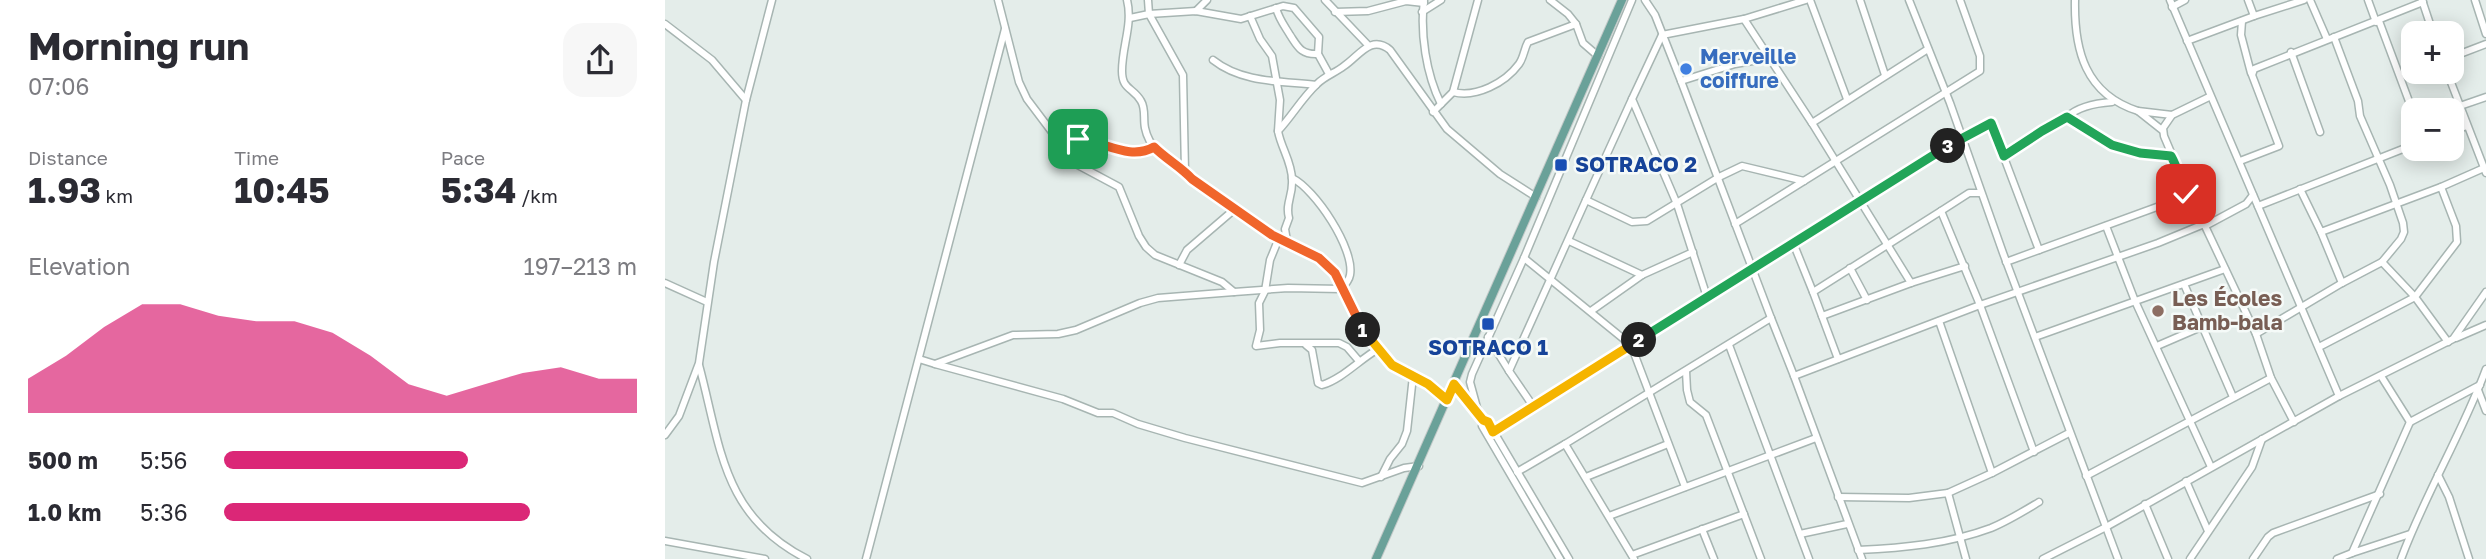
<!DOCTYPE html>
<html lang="en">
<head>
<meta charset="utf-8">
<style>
	body { margin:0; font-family:"Golos Text",sans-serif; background:#f7f7f7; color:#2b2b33; height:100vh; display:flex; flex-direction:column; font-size:26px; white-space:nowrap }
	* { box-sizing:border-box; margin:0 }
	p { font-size:23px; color:#7c7c81 }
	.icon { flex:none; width:38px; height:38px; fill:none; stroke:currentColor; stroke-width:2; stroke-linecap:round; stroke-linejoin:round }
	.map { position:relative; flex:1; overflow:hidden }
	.details { display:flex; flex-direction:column; background:#fff; width:665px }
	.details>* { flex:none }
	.controls { position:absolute; left:1736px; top:21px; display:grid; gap:14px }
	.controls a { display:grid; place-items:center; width:63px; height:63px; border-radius:14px; background:#fff; box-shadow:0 4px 18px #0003; font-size:35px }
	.pin { position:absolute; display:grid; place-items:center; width:60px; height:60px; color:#fff; margin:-30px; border-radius:14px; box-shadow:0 4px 10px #0006 }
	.km { position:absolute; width:35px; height:35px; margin:-18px; border-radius:50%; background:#222; color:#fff; font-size:19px; line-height:35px; text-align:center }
	.round { display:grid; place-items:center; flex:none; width:74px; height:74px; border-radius:21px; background:#f7f7f7 }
	.head { display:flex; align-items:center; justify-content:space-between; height:119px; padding:0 28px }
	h1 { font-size:38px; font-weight:700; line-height:52px }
	.stats { display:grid; grid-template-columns:repeat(3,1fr); gap:10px; height:119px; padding:7px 28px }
	.stats div { display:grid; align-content:center }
	.stats b { font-size:35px; font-weight:700 }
	.stats small { font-size:19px; font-weight:400 }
	.stats p { font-size:19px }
	.chart { height:196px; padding:14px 28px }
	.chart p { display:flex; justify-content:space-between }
	.chart svg { width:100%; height:126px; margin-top:7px; fill:#db2777; opacity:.7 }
	ul { padding:0 28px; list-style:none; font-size:23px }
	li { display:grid; grid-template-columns:112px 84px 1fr; align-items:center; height:52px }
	li i { height:18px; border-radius:9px; background:#db2777 }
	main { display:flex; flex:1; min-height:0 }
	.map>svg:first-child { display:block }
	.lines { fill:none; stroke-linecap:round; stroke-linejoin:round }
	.minor-casing { stroke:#a7b5b2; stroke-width:9 }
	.major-casing { stroke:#c2c9c8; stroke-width:10 }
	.minor { stroke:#fff; stroke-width:6 }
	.major { stroke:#6aa199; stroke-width:8 }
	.split-1-casing { stroke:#fff; stroke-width:14 }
	.split-2-casing { stroke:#fff; stroke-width:14 }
	.split-3-casing { stroke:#fff; stroke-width:14 }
	.split-4-casing { stroke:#fff; stroke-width:14 }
	.split-1 { stroke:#f0652b; stroke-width:9 }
	.split-2 { stroke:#f5b400; stroke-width:9 }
	.split-3 { stroke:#22a559; stroke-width:9 }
	.split-4 { stroke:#22a559; stroke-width:9 }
	.shop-dot { fill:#3f7fe0; stroke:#f5faf8; stroke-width:2.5 }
	.transit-dot { fill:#1a4fb4; stroke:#f5faf8; stroke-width:2.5 }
	.education-dot { fill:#8d6e63; stroke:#f5faf8; stroke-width:2.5 }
	.labels { text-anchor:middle; stroke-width:5; stroke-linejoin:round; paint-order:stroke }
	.shop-label { font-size:21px; font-weight:bold; fill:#366cbe; stroke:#f5faf8; text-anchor:start }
	.transit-label { font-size:21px; font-weight:bold; fill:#164399; stroke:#f5faf8; text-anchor:start }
	.education-label { font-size:21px; font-weight:bold; fill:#785e54; stroke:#f5faf8; text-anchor:start }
</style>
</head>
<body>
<main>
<section class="details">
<div class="head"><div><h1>Morning run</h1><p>07:06</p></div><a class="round"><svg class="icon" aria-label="share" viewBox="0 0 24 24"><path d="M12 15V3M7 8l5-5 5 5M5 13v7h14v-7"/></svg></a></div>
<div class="stats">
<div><p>Distance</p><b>1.93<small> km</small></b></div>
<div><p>Time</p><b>10:45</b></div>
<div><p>Pace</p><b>5:34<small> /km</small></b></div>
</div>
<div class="chart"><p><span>Elevation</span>197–213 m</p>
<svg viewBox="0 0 160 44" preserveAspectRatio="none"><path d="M0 44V32L10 24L20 14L30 6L40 6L50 10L60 12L70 12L80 16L90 24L100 34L110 38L120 34L130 30L140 28L150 32L160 32V44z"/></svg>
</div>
<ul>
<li><b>500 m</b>5:56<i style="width:59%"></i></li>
<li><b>1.0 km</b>5:36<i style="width:74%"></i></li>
</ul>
</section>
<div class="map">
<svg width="1821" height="559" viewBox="0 0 1821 559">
	<rect width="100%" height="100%" fill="#e4edea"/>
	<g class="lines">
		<defs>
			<g id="minor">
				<path d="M333,0L354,82L362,99L411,164L454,187L474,236L481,247L490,255L557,282L569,292L623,288L676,289C680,285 684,281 685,275C690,249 650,189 627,178"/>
				<path d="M462,0C468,24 457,46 457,71C457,90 468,87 476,101C481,109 478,119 480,128C484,148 502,162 520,171"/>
				<polyline points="483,0 484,14 518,75 520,171 527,179 607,235 654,258 670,273 693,323 720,359 763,384 782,400"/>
				<polyline points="660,0 703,45"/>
				<path d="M759,0C755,33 761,74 776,104"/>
				<polyline points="885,0 903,14 911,24 918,43 933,56"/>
				<polyline points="980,0 990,15 1016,81 1106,318"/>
				<polyline points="1141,0 1079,19 1147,123"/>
				<polyline points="1145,0 1182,99"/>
				<polyline points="1195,0 1220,75"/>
				<polyline points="1244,0 1285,103 1338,253 1453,559"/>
				<path d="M1410,0C1409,50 1420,94 1473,111"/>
				<polyline points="1505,0 1674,396"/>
				<polyline points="1583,0 1589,16"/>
				<polyline points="1645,0 1662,39"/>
				<polyline points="1703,0 1711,22"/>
				<polyline points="1757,0 1768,33"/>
				<polyline points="1810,0 1821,34"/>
				<polyline points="1507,7 1520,0"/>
				<path d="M611,8C614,19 619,25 625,35C633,47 636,55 653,54"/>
				<polyline points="531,11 542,0"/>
				<polyline points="670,12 703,11 741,1 759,3"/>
				<polyline points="757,12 776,0"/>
				<polyline points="585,16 595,39 607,56 615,100 613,131"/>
				<polyline points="465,18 484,14 531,11 576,19 618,6 629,8 654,37 653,54 664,74"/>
				<polyline points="1577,21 1576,35 1586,73"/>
				<polyline points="1714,21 1748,112"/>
				<polyline points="0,24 47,60 81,100"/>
				<polyline points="1522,41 1589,16 1639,0"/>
				<polyline points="1263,49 1147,123 1246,283 1300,266"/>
				<polyline points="1626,52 1655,132"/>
				<polyline points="1787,57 1821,44"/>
				<path d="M548,60C577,83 616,81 651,85"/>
				<polyline points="1782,72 1821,173"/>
				<polyline points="1016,81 1070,64 1105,58"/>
				<path d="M788,92C811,98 840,83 854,64C859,57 859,49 863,42L911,24"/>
				<polyline points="1544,97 1507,115 1498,128 1499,136 1513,169 1514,182 1540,226 1591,334 1606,378 1629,422"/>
				<polyline points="1795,106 1821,97"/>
				<polyline points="768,112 788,92 813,0"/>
				<path d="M1402,117C1414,106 1432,103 1447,102"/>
				<polyline points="1497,130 1473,111 1507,115"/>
				<polyline points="1787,131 1802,126"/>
				<path d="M393,138C406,138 420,138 433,142C454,148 468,158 489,147"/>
				<polyline points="1339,156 1402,117 1447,145 1475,153 1506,156"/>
				<polyline points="1575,161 1614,146 1587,75 1589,69 1758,2"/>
				<polyline points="1776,187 1791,226 1792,242 1750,297 1783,342"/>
				<polyline points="1635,189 1656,232 1776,187 1819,168"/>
				<polyline points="1316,193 1304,193 1276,211 1315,305 1369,452"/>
				<polyline points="921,200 967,99"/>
				<polyline points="1593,206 1748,145"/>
				<polyline points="1070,224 1315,71 1315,56 1295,0"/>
				<polyline points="1441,226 1470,301 1546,467"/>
				<polyline points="1540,226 1581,204 1588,195"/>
				<polyline points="1656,232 1677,283"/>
				<polyline points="614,238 605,260 600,291 594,303 595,330 591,346 615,343 674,343 682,347 694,361"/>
				<path d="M622,241L620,229L624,218C620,203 628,196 627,180C627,162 616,148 613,131C627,116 637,98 652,84C660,76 670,73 679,66C694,56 706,34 725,50L782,129L835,174L871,197"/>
				<polyline points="904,241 977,275"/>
				<polyline points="1129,245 1148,292"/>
				<polyline points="859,258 966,345 1020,487"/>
				<polyline points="1341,262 1522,196"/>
				<polyline points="514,265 522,250 571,208"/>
				<polyline points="1185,268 1202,300"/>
				<polyline points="0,283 42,302"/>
				<polyline points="1519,284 1568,397"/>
				<polyline points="1042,297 1012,204 967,99 997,35 1079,19"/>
				<polyline points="926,311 977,275 1028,252"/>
				<polyline points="1157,316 1246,283"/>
				<polyline points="1274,321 1327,473"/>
				<polyline points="1591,334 1677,283 1717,262"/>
				<polyline points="823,337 844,371"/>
				<polyline points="1370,337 1560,269"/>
				<polyline points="1791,338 1821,325"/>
				<path d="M641,345L647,350L653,383L657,385C677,379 694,360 713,349"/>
				<polyline points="1064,345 1144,559"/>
				<polyline points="1492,346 1536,327"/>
				<polyline points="1654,347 1750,297 1717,262 1736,239 1739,232 1738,223 1725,185 1695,116 1693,101 1669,37"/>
				<polyline points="254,359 270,364 348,335 393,334 411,330 475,303 493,298 569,292"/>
				<polyline points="1173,359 1148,292 1276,211"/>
				<polyline points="270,364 398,399 433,413 448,413 473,424 520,438 697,483 739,468 754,466"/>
				<path d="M34,365C56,447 57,516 142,559"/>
				<polyline points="1021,371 1022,390 1025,402 1041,415 1096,559"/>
				<polyline points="1129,376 1315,305 1493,243 1539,224"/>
				<polyline points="1716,376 1745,422 1815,385"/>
				<polyline points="789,384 818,420 823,422 904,559"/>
				<polyline points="1813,390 1821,411"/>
				<polyline points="868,406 844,371 921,200 967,222 982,221 1054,177 1077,166 1139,181"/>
				<polyline points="814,415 805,382 807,374 859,258 967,0"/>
				<polyline points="818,420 817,426 895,559"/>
				<polyline points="1745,422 1687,553 1745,534"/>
				<polyline points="828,432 1296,138 1326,123 1374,250"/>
				<polyline points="0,435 14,416 34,363 49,262 81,100 107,0"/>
				<polyline points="852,472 900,444"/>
				<polyline points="1773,475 1784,497 1804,559"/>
				<polyline points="1421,476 1606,378"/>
				<polyline points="716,477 725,459 737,444 742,431 748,376"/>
				<polyline points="921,477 1003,444"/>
				<polyline points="1521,481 1543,531"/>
				<polyline points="1283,493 1327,473 1404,433"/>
				<polyline points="1173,497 1244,498 1283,493 1301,559"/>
				<polyline points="1480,504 1503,559"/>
				<polyline points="944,516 1151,438"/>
				<polyline points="1037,529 1049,559"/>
				<polyline points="1135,534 1182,524"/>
				<polyline points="0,541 100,559"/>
				<path d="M1193,550C1238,548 1283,544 1326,528C1343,521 1359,511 1374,502"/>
				<polyline points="967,555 1079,514"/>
				<polyline points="201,559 340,29"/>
				<polyline points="969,559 900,444 1106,318 1129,376 1197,559"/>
				<polyline points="1378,559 1441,527 1674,396 1788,339 1821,292"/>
				<polyline points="1525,559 1587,467 1597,439"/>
				<polyline points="1588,559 1603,537 1608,533 1715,494"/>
				<polyline points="1672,559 1687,553"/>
				<path d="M1736,559C1760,494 1797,434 1821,369"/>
			</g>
			<polyline id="major" points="711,559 957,0"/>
		</defs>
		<use href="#minor" class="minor-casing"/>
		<use href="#major" class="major-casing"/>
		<use href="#minor" class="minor"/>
		<use href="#major" class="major"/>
	</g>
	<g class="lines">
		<defs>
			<path id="split-1" d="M413,139C439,141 464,161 489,147C501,159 516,167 527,179L607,235L654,258L670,273L698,330"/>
			<polyline id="split-2" points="698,330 727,365 763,384 782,400 789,384 818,420 823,422 828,432 974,340"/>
			<polyline id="split-3" points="974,340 1283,146"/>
			<path id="split-4" d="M1283,146L1326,123L1339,156L1377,131L1402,117L1447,145L1475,153L1506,156C1513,168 1515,181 1521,194"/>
		</defs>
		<use href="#split-1" class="split-1-casing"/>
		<use href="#split-2" class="split-2-casing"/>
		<use href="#split-3" class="split-3-casing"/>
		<use href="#split-4" class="split-4-casing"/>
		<use href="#split-1" class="split-1"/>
		<use href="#split-2" class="split-2"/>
		<use href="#split-3" class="split-3"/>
		<use href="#split-4" class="split-4"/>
	</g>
	<circle class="shop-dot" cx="1021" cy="69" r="7"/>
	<g class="transit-dot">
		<rect x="889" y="158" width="14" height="14" rx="3.5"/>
		<rect x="816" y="317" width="14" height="14" rx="3.5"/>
	</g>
	<circle class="education-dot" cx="1493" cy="311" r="7"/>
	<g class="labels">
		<g class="shop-label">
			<text x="1035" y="64">Merveille<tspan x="1035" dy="24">coiffure</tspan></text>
		</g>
		<g class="transit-label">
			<text x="910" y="172">SOTRACO 2</text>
			<text x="823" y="355" text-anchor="middle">SOTRACO 1</text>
		</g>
		<g class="education-label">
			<text x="1507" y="306">Les Écoles<tspan x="1507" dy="24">Bamb-bala</tspan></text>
		</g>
	</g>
</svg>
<div class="controls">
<a>+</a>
<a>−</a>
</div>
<div class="pin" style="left:413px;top:139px;background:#1e9e55"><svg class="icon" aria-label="arrive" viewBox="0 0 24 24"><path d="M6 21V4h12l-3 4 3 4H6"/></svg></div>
<div class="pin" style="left:1521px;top:194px;background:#d93025"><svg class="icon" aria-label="check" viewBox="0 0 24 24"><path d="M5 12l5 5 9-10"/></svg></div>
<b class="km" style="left:698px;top:330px">1</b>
<b class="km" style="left:974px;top:340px">2</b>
<b class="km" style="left:1283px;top:146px">3</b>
</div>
</main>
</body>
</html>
